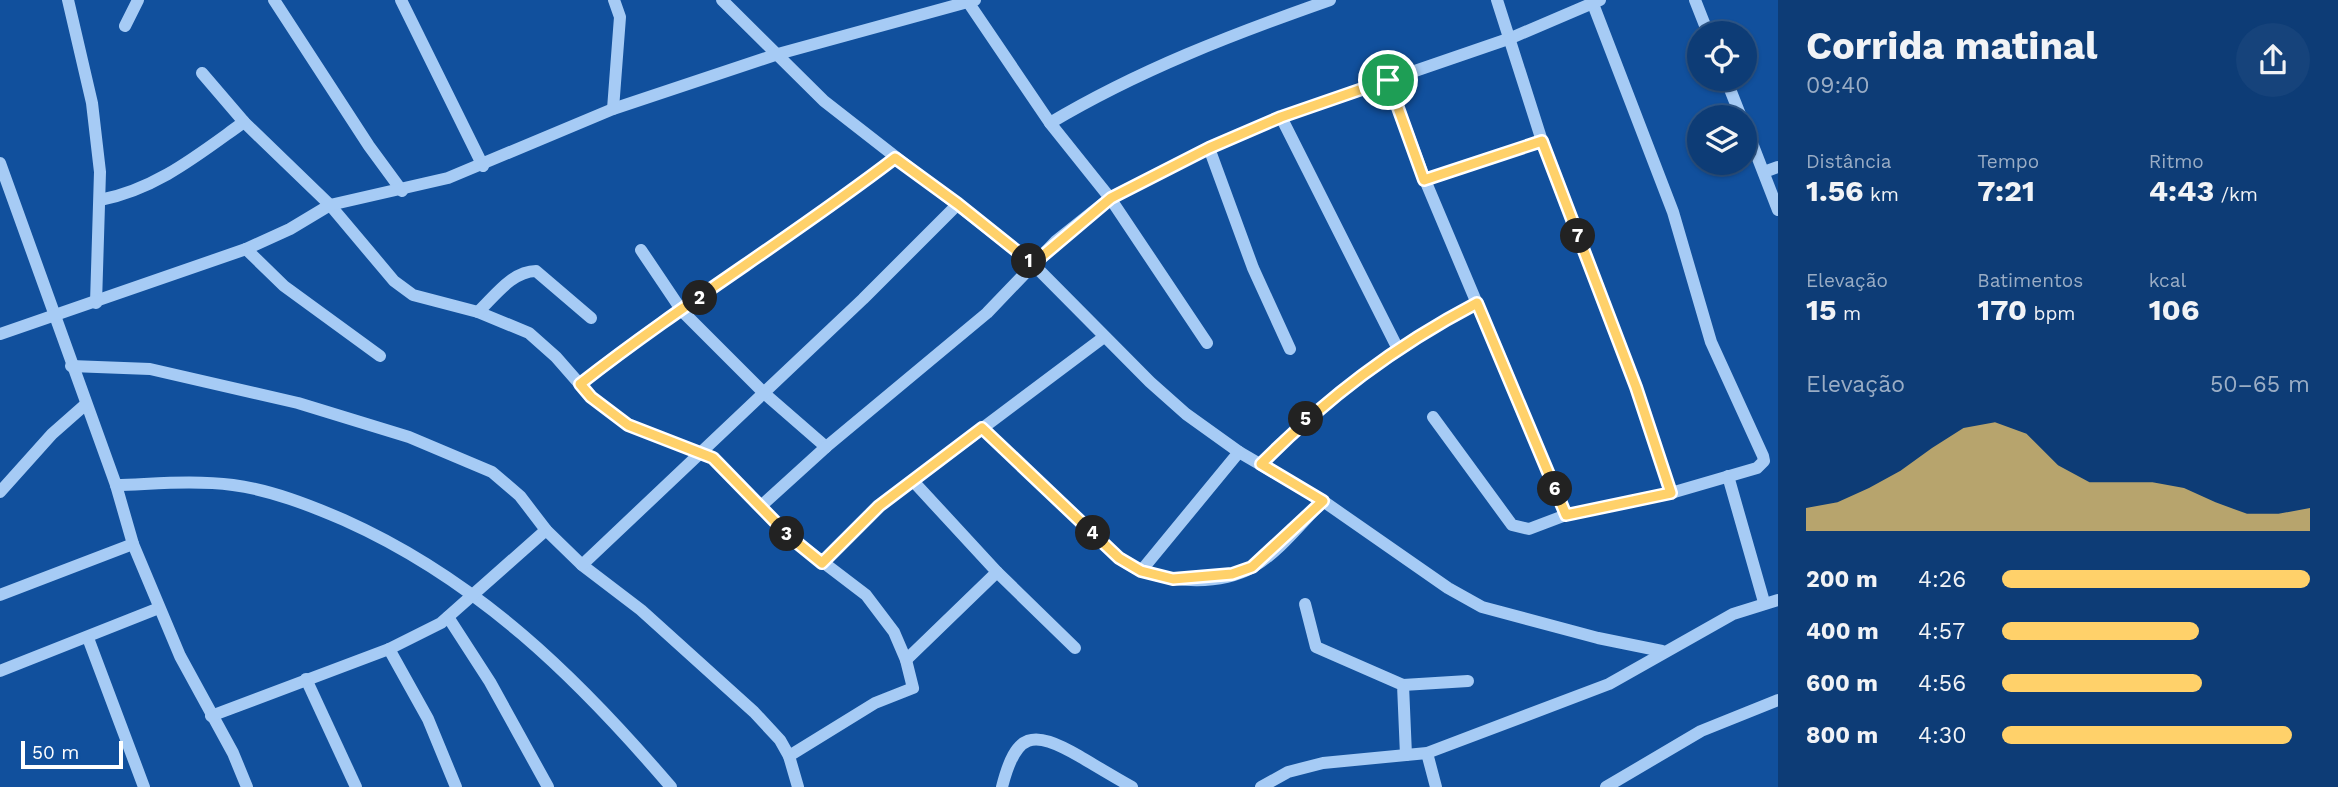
<!DOCTYPE html>
<html lang="pt">
<head>
<meta charset="utf-8">
<style>
	body { margin:0; font-family:"Work Sans",sans-serif; background:#16437b; color:#f1f3f6; height:100vh; display:flex; flex-direction:column; font-size:26px; white-space:nowrap }
	* { box-sizing:border-box; margin:0 }
	p { font-size:23px; color:#9aadc5 }
	.icon { flex:none; width:38px; height:38px; fill:none; stroke:currentColor; stroke-width:2; stroke-linecap:round; stroke-linejoin:round }
	.map { position:relative; flex:1; overflow:hidden }
	.side { display:flex; flex-direction:column; background:#0d3c76; width:560px }
	.side>* { flex:none }
	.controls { position:absolute; left:1687px; top:21px; display:grid; gap:14px }
	.controls a { display:grid; place-items:center; width:70px; height:70px; border-radius:50%; background:#0d3c76; box-shadow:0 2px 5px #0004,0 0 0 2px #2d5688; font-size:35px }
	.scale { position:absolute; left:21px; bottom:18px; width:102px; box-sizing:border-box; padding-left:7px; border:4px solid #fff; border-top:0; font-size:19px; line-height:24px; white-space:nowrap; color:#fff; -webkit-text-stroke:5px #11509d; paint-order:stroke }
	.pin { position:absolute; display:grid; place-items:center; width:60px; height:60px; color:#fff; margin:-30px; border:4px solid #fff; border-radius:50%; box-shadow:0 2px 7px #0007 }
	.km { position:absolute; width:35px; height:35px; margin:-18px; border-radius:50%; background:#222; color:#fff; font-size:19px; line-height:35px; text-align:center }
	.round { display:grid; place-items:center; flex:none; width:74px; height:74px; border-radius:37px; background:#16437b }
	.headline { display:flex; align-items:center; justify-content:space-between; height:119px; padding:0 28px }
	h1 { font-size:38px; font-weight:700; line-height:52px }
	.figures { display:grid; grid-template-columns:repeat(3,1fr); gap:10px; height:119px; padding:7px 28px }
	.figures div { display:grid; align-content:center }
	.figures b { font-size:30px; font-weight:700 }
	.figures small { font-size:19px; font-weight:400 }
	.figures p { font-size:19px }
	.chart { height:196px; padding:14px 28px }
	.chart p { display:flex; justify-content:space-between }
	.chart svg { width:100%; height:126px; margin-top:7px; fill:#ffd16a; opacity:.7 }
	ul { padding:0 28px; list-style:none; font-size:23px }
	li { display:grid; grid-template-columns:112px 84px 1fr; align-items:center; height:52px }
	li i { height:18px; border-radius:9px; background:#ffd16a }
	main { display:flex; flex:1; min-height:0 }
	.map>svg:first-child { display:block }
	.lines { fill:none; stroke-linecap:round; stroke-linejoin:round }
	.minor { stroke:#a6cbf5; stroke-width:12 }
	.route-casing { stroke:#fff; stroke-width:14 }
	.route { stroke:#ffd16a; stroke-width:9 }
</style>
</head>
<body>
<main>
<div class="map">
<svg width="1778" height="787" viewBox="0 0 1778 787">
	<rect width="100%" height="100%" fill="#11509d"/>
	<g class="lines">
		<g class="minor">
			<polyline points="68,0 92,103 100,172 96,303"/>
			<polyline points="274,0 369,146 402,191"/>
			<polyline points="401,0 483,166"/>
			<polyline points="722,0 824,101 1033,264 1150,382 1186,414 1239,452 1323,501 1448,588 1482,607 1598,638 1662,651"/>
			<polyline points="1497,0 1542,141 1636,387 1671,493"/>
			<polyline points="1695,0 1708,33"/>
			<polyline points="968,2 1050,123 1110,198 1207,343"/>
			<polyline points="125,26 138,0"/>
			<polyline points="202,73 244,122 330,205 394,281 413,295 478,312 529,333 556,357 591,397 628,425 713,458 790,537 866,595 894,632 906,660 913,688 875,703 789,756"/>
			<polyline points="1726,79 1741,117"/>
			<polyline points="1388,80 1425,180 1566,515 1671,493 1757,468 1764,461 1763,456 1711,342 1673,212 1593,4"/>
			<polyline points="613,109 620,17 614,0"/>
			<polyline points="1281,117 1398,349"/>
			<path d="M1050,123C1139,70 1233,34 1330,0"/>
			<polyline points="1745,125 1778,210"/>
			<polyline points="1209,148 1253,268 1290,349"/>
			<polyline points="0,163 116,485 133,544 180,656 233,753 247,787"/>
			<polyline points="1764,172 1778,167"/>
			<polyline points="1425,180 1542,141"/>
			<path d="M100,200C157,189 199,154 244,122"/>
			<polyline points="246,249 284,286 380,356"/>
			<polyline points="641,250 682,311 765,394 826,447"/>
			<path d="M478,312C494,297 512,271 536,271L591,318"/>
			<polyline points="0,334 246,249 290,229 330,205 448,178 613,109 778,54 975,0"/>
			<polyline points="71,366 150,369 298,403 409,437 492,472 520,496 546,530 582,565 641,610 754,712 780,740 789,756 798,787"/>
			<path d="M580,384C681,304 792,237 895,158"/>
			<polyline points="1433,417 1512,525 1529,529 1566,515"/>
			<path d="M982,428L1119,558C1153,583 1215,588 1253,567C1279,552 1302,522 1323,501"/>
			<path d="M1261,464C1327,398 1393,347 1477,303"/>
			<polyline points="1728,476 1764,602"/>
			<path d="M116,485C154,484 194,480 233,485C271,490 309,505 344,520C478,580 577,677 671,787"/>
			<polyline points="0,492 52,434 86,404"/>
			<polyline points="761,506 826,447 987,313 1056,241 1110,198 1209,148 1281,117 1511,38 1600,0"/>
			<polyline points="822,563 879,506 1104,337"/>
			<polyline points="582,565 863,299 958,204"/>
			<polyline points="1141,571 1239,452"/>
			<polyline points="997,572 1075,648"/>
			<polyline points="0,595 133,544"/>
			<polyline points="1305,604 1316,647 1403,685 1406,755"/>
			<polyline points="448,617 490,682 548,787"/>
			<polyline points="88,638 144,787"/>
			<polyline points="389,649 428,719 456,787"/>
			<polyline points="906,660 997,572 913,481"/>
			<polyline points="0,671 159,608"/>
			<polyline points="306,679 356,787"/>
			<polyline points="1403,685 1468,681"/>
			<polyline points="211,716 389,649 441,623 546,530"/>
			<polyline points="1427,753 1436,787"/>
			<path d="M1002,787C1016,732 1032,729 1079,756C1096,766 1114,777 1132,787"/>
			<polyline points="1261,787 1288,772 1323,763 1427,753 1609,684 1733,614 1778,600"/>
			<polyline points="1606,787 1701,731 1778,700"/>
		</g>
	</g>
	<g class="lines">
		<defs>
			<path id="route" d="M1388,80L1424,180L1542,141L1636,387L1671,493L1566,515L1477,303C1393,347 1327,398 1261,464L1323,501L1252,567L1232,574L1173,579L1141,571L1119,558L982,428L879,506L822,563L790,537L713,458L628,425L591,397L580,384C682,304 792,237 895,158L958,204L1033,264L1111,198L1209,148L1281,117Z"/>
		</defs>
		<use href="#route" class="route-casing"/>
		<use href="#route" class="route"/>
	</g>
</svg>
<div class="controls">
<a><svg class="icon" aria-label="locate" viewBox="0 0 24 24"><circle cx="12" cy="12" r="6"/><path d="M12 2v4M12 18v4M2 12h4M18 12h4"/></svg></a>
<a><svg class="icon" aria-label="layers" viewBox="0 0 24 24"><path d="M12 4l9 5-9 5-9-5zM3 14l9 5 9-5"/></svg></a>
</div>
<div class="scale">50 m</div>
<div class="pin" style="left:1388px;top:80px;background:#1e9e55"><svg class="icon" aria-label="arrive" viewBox="0 0 24 24"><path d="M6 21V4h12l-3 4 3 4H6"/></svg></div>
<b class="km" style="left:1029px;top:261px">1</b>
<b class="km" style="left:700px;top:298px">2</b>
<b class="km" style="left:787px;top:534px">3</b>
<b class="km" style="left:1093px;top:533px">4</b>
<b class="km" style="left:1306px;top:419px">5</b>
<b class="km" style="left:1555px;top:489px">6</b>
<b class="km" style="left:1578px;top:236px">7</b>
</div>
<section class="side">
<div class="headline"><div><h1>Corrida matinal</h1><p>09:40</p></div><a class="round"><svg class="icon" aria-label="share" viewBox="0 0 24 24"><path d="M12 15V3M7 8l5-5 5 5M5 13v7h14v-7"/></svg></a></div>
<div class="figures">
<div><p>Distância</p><b>1.56<small> km</small></b></div>
<div><p>Tempo</p><b>7:21</b></div>
<div><p>Ritmo</p><b>4:43<small> /km</small></b></div>
</div>
<div class="figures">
<div><p>Elevação</p><b>15<small> m</small></b></div>
<div><p>Batimentos</p><b>170<small> bpm</small></b></div>
<div><p>kcal</p><b>106</b></div>
</div>
<div class="chart"><p><span>Elevação</span>50–65 m</p>
<svg viewBox="0 0 160 44" preserveAspectRatio="none"><path d="M0 44V36L10 34L20 29L30 23L40 15L50 8L60 6L70 10L80 21L90 27L100 27L110 27L120 29L130 34L140 38L150 38L160 36V44z"/></svg>
</div>
<ul>
<li><b>200 m</b>4:26<i style="width:100%"></i></li>
<li><b>400 m</b>4:57<i style="width:64%"></i></li>
<li><b>600 m</b>4:56<i style="width:65%"></i></li>
<li><b>800 m</b>4:30<i style="width:94%"></i></li>
</ul>
</section>
</main>
</body>
</html>
